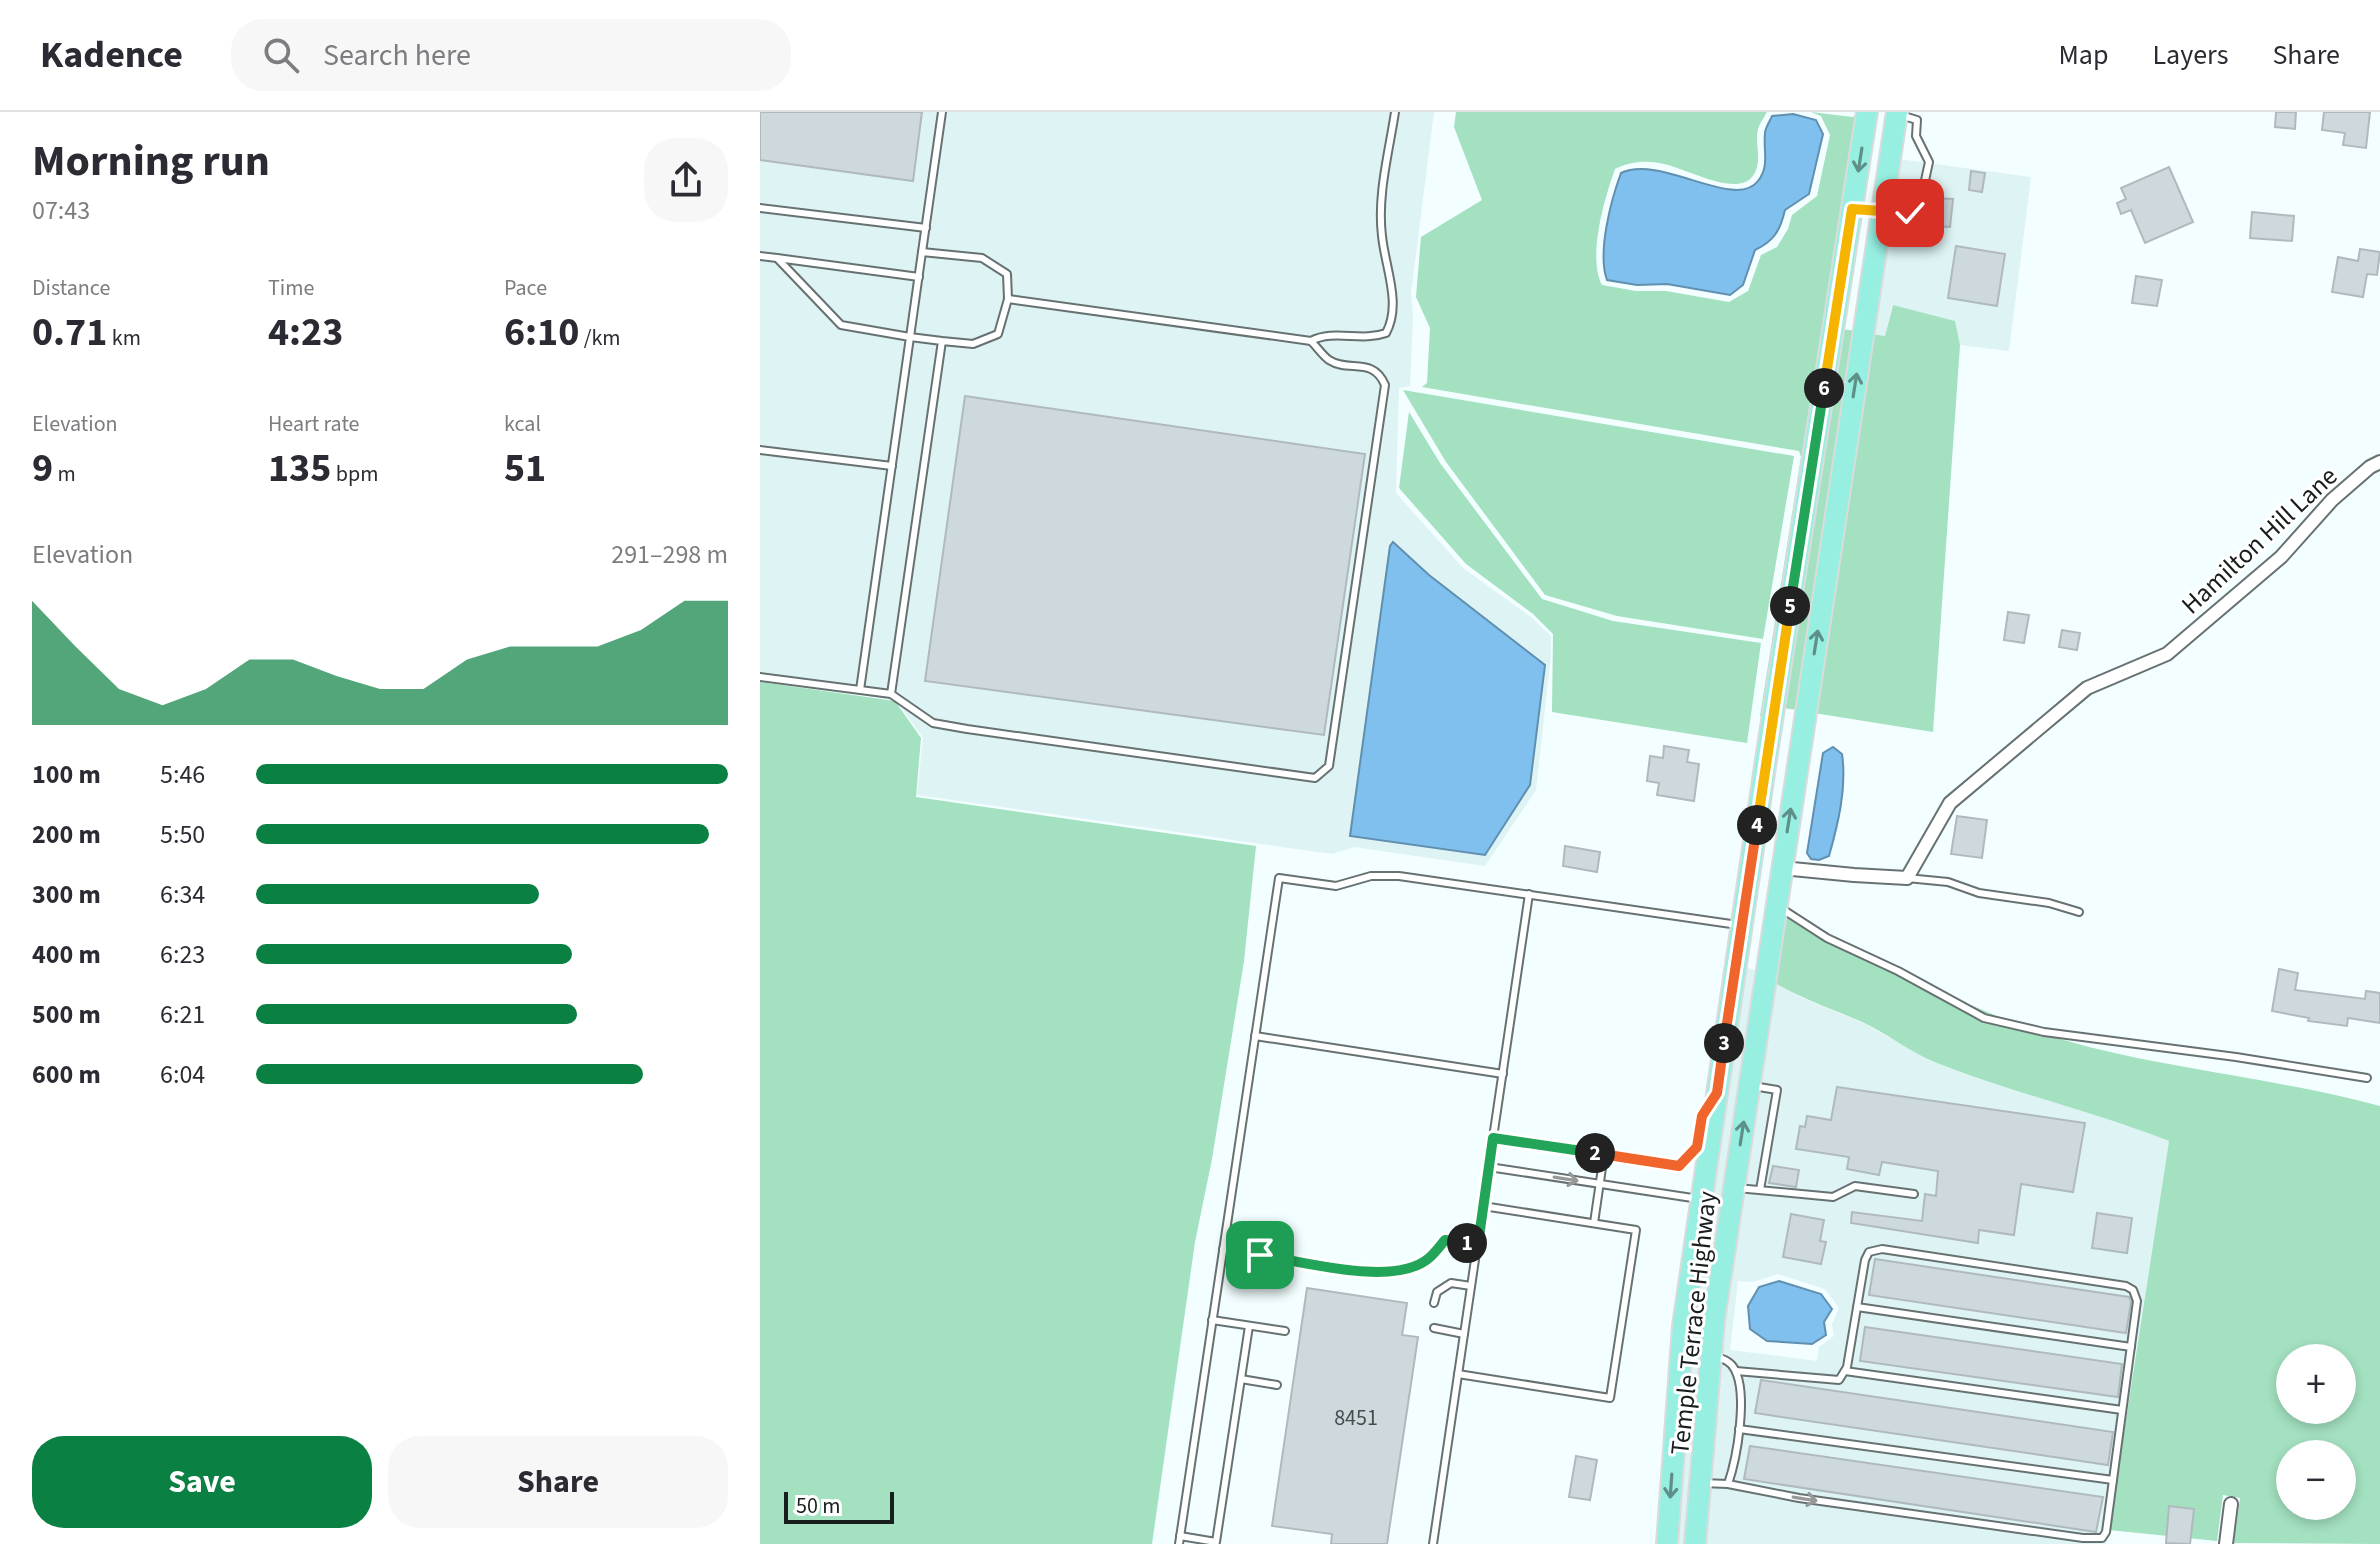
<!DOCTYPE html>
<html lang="en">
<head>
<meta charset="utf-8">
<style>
	body { margin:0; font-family:"Source Sans 3",sans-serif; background:#f7f7f7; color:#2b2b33; height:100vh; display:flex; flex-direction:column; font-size:30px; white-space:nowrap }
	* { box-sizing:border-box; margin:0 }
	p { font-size:26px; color:#7c7c81 }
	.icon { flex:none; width:44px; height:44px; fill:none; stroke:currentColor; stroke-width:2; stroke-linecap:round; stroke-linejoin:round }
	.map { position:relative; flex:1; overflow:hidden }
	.sheet { display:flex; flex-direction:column; background:#fff; width:760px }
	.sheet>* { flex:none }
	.buttons { position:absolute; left:1516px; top:1232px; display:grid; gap:16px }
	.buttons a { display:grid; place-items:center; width:80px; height:80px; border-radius:50%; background:#fff; box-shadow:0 4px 12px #0003; font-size:40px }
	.scale { position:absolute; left:24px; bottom:20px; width:110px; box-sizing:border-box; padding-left:8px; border:4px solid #181d1d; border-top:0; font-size:22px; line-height:28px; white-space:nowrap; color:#181d1d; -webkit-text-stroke:6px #fff; paint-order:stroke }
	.pin { position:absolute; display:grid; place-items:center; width:68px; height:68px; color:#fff; margin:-34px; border-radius:16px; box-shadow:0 4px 12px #0006 }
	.km { position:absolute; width:40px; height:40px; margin:-20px; border-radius:50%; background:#222; color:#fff; font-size:22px; line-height:40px; text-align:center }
	.round { display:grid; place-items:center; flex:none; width:84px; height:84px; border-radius:32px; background:#f7f7f7 }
	.head { display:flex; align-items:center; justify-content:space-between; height:136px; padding:0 32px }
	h1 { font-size:44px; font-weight:700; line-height:60px }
	.figures { display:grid; grid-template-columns:repeat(3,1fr); gap:12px; height:136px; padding:8px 32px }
	.figures div { display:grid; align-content:center }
	.figures b { font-size:40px; font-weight:700 }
	.figures small { font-size:22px; font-weight:400 }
	.figures p { font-size:22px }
	.chart { height:224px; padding:16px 32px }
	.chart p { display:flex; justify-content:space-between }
	.chart svg { width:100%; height:144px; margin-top:8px; fill:#0b8043; opacity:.7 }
	.primary-button { display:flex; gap:16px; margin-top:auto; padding:16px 32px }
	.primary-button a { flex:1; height:92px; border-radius:32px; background:#0b8043; color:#fff; font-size:32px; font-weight:700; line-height:92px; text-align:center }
	.primary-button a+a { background:#f7f7f7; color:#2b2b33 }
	ul { padding:0 32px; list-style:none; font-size:26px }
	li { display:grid; grid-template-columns:128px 96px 1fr; align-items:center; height:60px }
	li i { height:20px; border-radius:10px; background:#0b8043 }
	header { display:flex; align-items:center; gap:48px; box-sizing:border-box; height:112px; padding:0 40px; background:#fff; border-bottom:2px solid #e1e1e2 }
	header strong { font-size:38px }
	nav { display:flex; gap:44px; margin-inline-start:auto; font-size:28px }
	.search { width:560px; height:72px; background:#f7f7f7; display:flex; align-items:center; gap:20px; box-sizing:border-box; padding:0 28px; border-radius:32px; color:#7c7c81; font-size:30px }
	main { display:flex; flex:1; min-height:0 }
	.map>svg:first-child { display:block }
	.built { fill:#ddf3f4; fill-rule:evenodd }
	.green { fill:#a3e1c0; fill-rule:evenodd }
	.water { fill:#7fc0ee; stroke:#608faf; stroke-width:2 }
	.building { fill:#ced9dd; stroke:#b0babe; stroke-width:2 }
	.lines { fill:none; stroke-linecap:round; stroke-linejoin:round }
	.service-casing { stroke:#677172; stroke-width:10 }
	.minor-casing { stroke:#677172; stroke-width:16 }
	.primary-casing { stroke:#dadbdb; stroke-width:24 }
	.service { stroke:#fff; stroke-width:6 }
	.minor { stroke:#fff; stroke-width:12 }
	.primary { stroke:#97efe2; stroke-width:20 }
	.oneway { stroke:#5e9089 }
	.oneway2 { stroke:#979999 }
	.split-1-casing { stroke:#fff; stroke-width:16 }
	.split-2-casing { stroke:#fff; stroke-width:16 }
	.split-3-casing { stroke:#fff; stroke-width:16 }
	.split-4-casing { stroke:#fff; stroke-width:16 }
	.split-5-casing { stroke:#fff; stroke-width:16 }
	.split-6-casing { stroke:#fff; stroke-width:16 }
	.split-7-casing { stroke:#fff; stroke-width:16 }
	.split-1 { stroke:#22a559; stroke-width:10 }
	.split-2 { stroke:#22a559; stroke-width:10 }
	.split-3 { stroke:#f0652b; stroke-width:10 }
	.split-4 { stroke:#f0652b; stroke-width:10 }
	.split-5 { stroke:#f5b400; stroke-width:10 }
	.split-6 { stroke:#22a559; stroke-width:10 }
	.split-7 { stroke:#f5b400; stroke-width:10 }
	.labels { text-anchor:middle; stroke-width:6; stroke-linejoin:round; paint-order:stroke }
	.number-label { font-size:22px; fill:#464c4d }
	.street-label { font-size:26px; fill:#181d1d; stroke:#fff }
</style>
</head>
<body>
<header>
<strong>Kadence</strong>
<div class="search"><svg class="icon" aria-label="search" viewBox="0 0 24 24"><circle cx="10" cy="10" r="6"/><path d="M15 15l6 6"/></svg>Search here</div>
<nav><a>Map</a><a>Layers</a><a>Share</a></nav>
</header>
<main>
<section class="sheet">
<div class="head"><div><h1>Morning run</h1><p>07:43</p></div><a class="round"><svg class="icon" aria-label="share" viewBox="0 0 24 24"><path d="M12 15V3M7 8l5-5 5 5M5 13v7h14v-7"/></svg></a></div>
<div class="figures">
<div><p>Distance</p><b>0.71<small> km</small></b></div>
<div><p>Time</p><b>4:23</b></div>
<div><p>Pace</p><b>6:10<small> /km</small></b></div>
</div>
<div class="figures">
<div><p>Elevation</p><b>9<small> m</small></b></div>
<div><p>Heart rate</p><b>135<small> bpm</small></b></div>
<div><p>kcal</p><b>51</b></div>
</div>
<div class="chart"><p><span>Elevation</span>291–298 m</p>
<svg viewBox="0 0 160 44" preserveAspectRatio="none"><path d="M0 44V6L10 20L20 33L30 38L40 33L50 24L60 24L70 29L80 33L90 33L100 24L110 20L120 20L130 20L140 15L150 6L160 6V44z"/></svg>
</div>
<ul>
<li><b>100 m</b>5:46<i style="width:100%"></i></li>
<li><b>200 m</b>5:50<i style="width:96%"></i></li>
<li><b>300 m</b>6:34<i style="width:60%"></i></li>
<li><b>400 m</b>6:23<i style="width:67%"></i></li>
<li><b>500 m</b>6:21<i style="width:68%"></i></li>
<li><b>600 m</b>6:04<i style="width:82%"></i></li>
</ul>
<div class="primary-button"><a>Save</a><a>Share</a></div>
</section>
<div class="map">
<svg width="1620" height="1432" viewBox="0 0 1620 1432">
	<rect width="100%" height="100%" fill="#f2feff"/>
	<g class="built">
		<polygon points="0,0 674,0 651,182 653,203 650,274 639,276 636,381 703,456 771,505 791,524 791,543 776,678 725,754 594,735 572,742 157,683 163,626 136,588 0,568"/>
		<polygon points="1138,47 1271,65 1249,239 1200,233 1195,209 1132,193 1125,224 1111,222"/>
		<polygon points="984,855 998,859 927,1432 915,1432 932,1215"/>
		<path d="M1013,870L1038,884L1105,912L1174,950L1367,1012L1409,1029L1346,1432H944L962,1209ZM1018,1162L1065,1177L1079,1196L1072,1212L1074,1224L1059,1235L1057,1249L970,1238L978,1169L993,1170Z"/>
	</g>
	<g class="green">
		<path d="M696,0H1007C1004,5 1000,11 998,17C994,32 1004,50 992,65C976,85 925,56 904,52C887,48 871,49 855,57C845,85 827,145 842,173L876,179H906L969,190L988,179L1001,143L1017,135L1028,117L1032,103L1057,84L1070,23L1061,4L1051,0L1092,5L1098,3L1004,605L1000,604L1041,345L1039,339L662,275L667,271L670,216L656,185L661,125L722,88L694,15Z"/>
		<polygon points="1133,193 1195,209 1200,233 1173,620 1054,601 1111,222 1125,224"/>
		<polygon points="1082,217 1095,219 1037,598 1023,596"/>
		<polygon points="643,278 1034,344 1003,527 857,504 785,483 686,350"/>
		<polygon points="649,300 680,351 782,487 853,509 1001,531 987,631 792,600 793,522 773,502 706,452 639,376"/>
		<polygon points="0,570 135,589 161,626 156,685 496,734 484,849 452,1047 435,1130 392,1432 0,1432"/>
		<path d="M1029,803C1126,851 1223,908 1329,935C1425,959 1524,968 1620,994V1432L1474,1431L1480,1386L1463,1383L1457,1429L1349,1418L1409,1029C1333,999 1253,981 1177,951C1151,941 1128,922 1102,910C1072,897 1042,887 1013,870L1022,814ZM1530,1246H1582V1298H1530ZM1530,1342H1582V1394H1530Z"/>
	</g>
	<g class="water">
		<path d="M1033,2L1056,8L1063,22L1049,82L1025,98C1020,119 1014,129 995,138L983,173L970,183L907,172L877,173L847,168C837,141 851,88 861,61C901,42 975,99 998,69C1010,54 1003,39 1005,21C1005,16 1010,9 1012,4Z"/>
		<polygon points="633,430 669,463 785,553 770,673 725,743 590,724 630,434"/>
		<path d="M1073,635L1082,642C1087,676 1078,712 1069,744L1059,748L1051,747L1047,741L1063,641Z"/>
		<polygon points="1019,1169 1061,1182 1072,1197 1064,1210 1066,1223 1052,1232 1007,1229 990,1217 988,1194 999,1175"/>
	</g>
	<g class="building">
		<polygon points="0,0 162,0 153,69 0,48"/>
		<polygon points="1516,0 1536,0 1535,17 1515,15"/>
		<polygon points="1564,0 1610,0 1606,36 1583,33 1585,21 1562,18"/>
		<polygon points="1409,55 1433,110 1385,131 1371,98 1361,102 1357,91 1366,87 1361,76"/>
		<polygon points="1211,59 1225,61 1222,80 1209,78"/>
		<polygon points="1170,86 1193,87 1190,115 1168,114"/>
		<polygon points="1492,100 1534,104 1532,129 1490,126"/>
		<polygon points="1196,134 1245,142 1237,194 1188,186"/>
		<polygon points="1600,137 1620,140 1617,163 1607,162 1603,185 1572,180 1578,145 1598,149"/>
		<polygon points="1376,164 1402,168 1397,194 1372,191"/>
		<polygon points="205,284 605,342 564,623 165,569"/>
		<polygon points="1248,500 1269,503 1264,531 1244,528"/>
		<polygon points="1302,518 1320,521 1317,538 1299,535"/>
		<polygon points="904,634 929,638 927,650 939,652 934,689 897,683 899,671 887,669 890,644 903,646"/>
		<polygon points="1197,704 1227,708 1222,746 1191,742"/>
		<polygon points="805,734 840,740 837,760 803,754"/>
		<polygon points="1519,857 1538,861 1535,878 1605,887 1606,879 1620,881 1620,911 1588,906 1587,914 1548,909 1549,906 1512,899"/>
		<polygon points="1077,975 1325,1011 1313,1080 1261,1072 1254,1123 1219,1118 1218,1131 1091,1111 1092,1100 1162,1109 1165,1082 1176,1084 1178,1059 1122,1050 1119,1063 1087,1057 1089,1045 1036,1037 1040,1014 1045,1015 1047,1004 1071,1008"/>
		<polygon points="1013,1054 1039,1058 1036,1075 1009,1071"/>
		<polygon points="1337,1101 1372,1106 1367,1141 1332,1136"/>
		<polygon points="1031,1102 1064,1108 1060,1129 1066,1130 1061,1152 1023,1145"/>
		<polygon points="1115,1147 1369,1185 1371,1190 1366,1221 1109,1183"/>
		<polygon points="547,1176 647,1191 642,1223 658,1225 627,1432 571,1432 572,1422 512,1414"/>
		<polygon points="1105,1215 1362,1252 1358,1285 1100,1249"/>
		<polygon points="1001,1268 1353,1320 1348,1353 995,1301"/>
		<polygon points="990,1334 1343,1385 1336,1420 984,1367"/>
		<polygon points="816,1344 837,1348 830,1388 809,1385"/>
		<polygon points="1409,1394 1434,1397 1430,1432 1406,1431"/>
	</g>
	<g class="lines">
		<defs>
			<g id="service">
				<polyline points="0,96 166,116"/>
				<polyline points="1126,100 1150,101 1153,81 1164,73 1169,50 1156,24 1157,8 1140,3"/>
				<polyline points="162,140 182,0"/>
				<polyline points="0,144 17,146"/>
				<path d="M551,229C574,217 601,230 626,221C642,192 625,155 622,124C617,83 629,40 635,0"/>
				<polyline points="0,338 132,354"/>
				<path d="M0,565L131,582L173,611L207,617L555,666L569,654L625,273C613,244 589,261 569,248C563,244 557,235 551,229L248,187"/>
				<polyline points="100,578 150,225 81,213 17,146 159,165"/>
				<polyline points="131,582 182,229 213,232 238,222 248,187 247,162 222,146 162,140 150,225 182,229"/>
				<polyline points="1147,766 1188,770 1219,781 1289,791 1319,800"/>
				<polyline points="1019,795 1067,826 1138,859 1224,906 1284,920 1476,945 1607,966"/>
				<polyline points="495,924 743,962"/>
				<polyline points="993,974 1017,978 1000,1078"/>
				<polyline points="733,1026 919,1054 937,1035 942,1004 948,995"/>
				<polyline points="729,1055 939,1087"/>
				<polyline points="977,1076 1073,1085 1095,1074 1154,1082"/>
				<polyline points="834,1111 844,1042"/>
				<polyline points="463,1137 601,1159 638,1160 668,1148 685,1128 718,1132"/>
				<polyline points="674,1191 677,1180 691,1171 711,1174"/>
				<polyline points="1097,1195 1371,1235"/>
				<polyline points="452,1208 525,1219"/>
				<polyline points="674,1216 704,1222"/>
				<polyline points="1085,1259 1362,1298"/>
				<polyline points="698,1262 850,1286 876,1118 723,1094"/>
				<polyline points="481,1267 517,1273"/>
				<polyline points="979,1317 1353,1368"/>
				<path d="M942,1371L968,1372C977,1346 988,1283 975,1258C971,1249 963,1247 954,1244"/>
				<polyline points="968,1372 1039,1386 1323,1426 1342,1426 1346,1420 1377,1189 1373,1178 1366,1174 1122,1137 1109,1140 1105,1148 1087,1255 1079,1268 976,1259"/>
				<polyline points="420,1424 456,1430 489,1214"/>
				<polyline points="419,1432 519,766 576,774 611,764 639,764 978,813"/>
				<polyline points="673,1432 769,782"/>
			</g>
			<g id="minor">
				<polyline points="1022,756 1094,763 1147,766 1190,691 1327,576 1407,542 1521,445 1572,388 1610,355 1620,350"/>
				<polyline points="1466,1432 1471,1392"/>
			</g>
			<g id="primary">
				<polyline points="907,1432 923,1214 1007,641 1107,0"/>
				<polyline points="935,1432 954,1208 1137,0"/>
			</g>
		</defs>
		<use href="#service" class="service-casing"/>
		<use href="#minor" class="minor-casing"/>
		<use href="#primary" class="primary-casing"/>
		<use href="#service" class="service"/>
		<use href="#minor" class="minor"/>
		<use href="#primary" class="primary"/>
	</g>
	<defs><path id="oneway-shaft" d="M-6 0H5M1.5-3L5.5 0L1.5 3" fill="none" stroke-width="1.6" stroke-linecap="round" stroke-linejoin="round" transform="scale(2)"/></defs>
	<g class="oneway">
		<use href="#oneway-shaft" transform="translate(1100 48) rotate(99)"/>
		<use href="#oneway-shaft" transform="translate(1095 273) rotate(-81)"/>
		<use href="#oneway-shaft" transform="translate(1056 530) rotate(-81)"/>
		<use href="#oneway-shaft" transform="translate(1029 708) rotate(-81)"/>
		<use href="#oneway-shaft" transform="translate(982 1021) rotate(-81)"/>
		<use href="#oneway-shaft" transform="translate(911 1374) rotate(94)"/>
	</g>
	<g class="oneway2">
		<use href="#oneway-shaft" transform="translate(806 1067) rotate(9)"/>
		<use href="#oneway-shaft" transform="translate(1045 1387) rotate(9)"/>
	</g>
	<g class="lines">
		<defs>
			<path id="split-1" d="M500,1143C542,1149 634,1176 669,1146C675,1141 680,1134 685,1128L707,1131"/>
			<polyline id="split-2" points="707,1131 718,1132 733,1026 835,1041"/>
			<polyline id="split-3" points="835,1041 919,1054 937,1035 942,1004 957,981 964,931"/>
			<polyline id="split-4" points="964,931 997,713"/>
			<polyline id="split-5" points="997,713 1030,494"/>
			<polyline id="split-6" points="1030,494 1064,276"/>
			<polyline id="split-7" points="1064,276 1092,97 1150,101"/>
		</defs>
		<use href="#split-1" class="split-1-casing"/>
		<use href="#split-2" class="split-2-casing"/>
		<use href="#split-3" class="split-3-casing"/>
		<use href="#split-4" class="split-4-casing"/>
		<use href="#split-5" class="split-5-casing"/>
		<use href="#split-6" class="split-6-casing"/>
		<use href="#split-7" class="split-7-casing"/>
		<use href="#split-1" class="split-1"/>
		<use href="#split-2" class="split-2"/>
		<use href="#split-3" class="split-3"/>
		<use href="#split-4" class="split-4"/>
		<use href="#split-5" class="split-5"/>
		<use href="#split-6" class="split-6"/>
		<use href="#split-7" class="split-7"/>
	</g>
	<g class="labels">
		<g class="number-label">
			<text x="596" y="1313">8451</text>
		</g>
		<g class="street-label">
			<text transform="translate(1499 428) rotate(-43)" y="9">Hamilton Hill Lane</text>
			<text transform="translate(933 1211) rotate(-84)" y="9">Temple Terrace Highway</text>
		</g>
	</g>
</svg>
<div class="buttons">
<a>+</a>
<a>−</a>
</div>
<div class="scale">50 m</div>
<div class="pin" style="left:500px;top:1143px;background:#1e9e55"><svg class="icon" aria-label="arrive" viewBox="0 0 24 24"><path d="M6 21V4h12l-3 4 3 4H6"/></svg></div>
<div class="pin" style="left:1150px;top:101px;background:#d93025"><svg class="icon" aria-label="check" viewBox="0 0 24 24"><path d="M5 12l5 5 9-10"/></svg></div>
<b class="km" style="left:707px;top:1131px">1</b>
<b class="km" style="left:835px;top:1041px">2</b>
<b class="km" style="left:964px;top:931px">3</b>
<b class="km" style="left:997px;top:713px">4</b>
<b class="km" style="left:1030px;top:494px">5</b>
<b class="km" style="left:1064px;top:276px">6</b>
</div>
</main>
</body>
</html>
